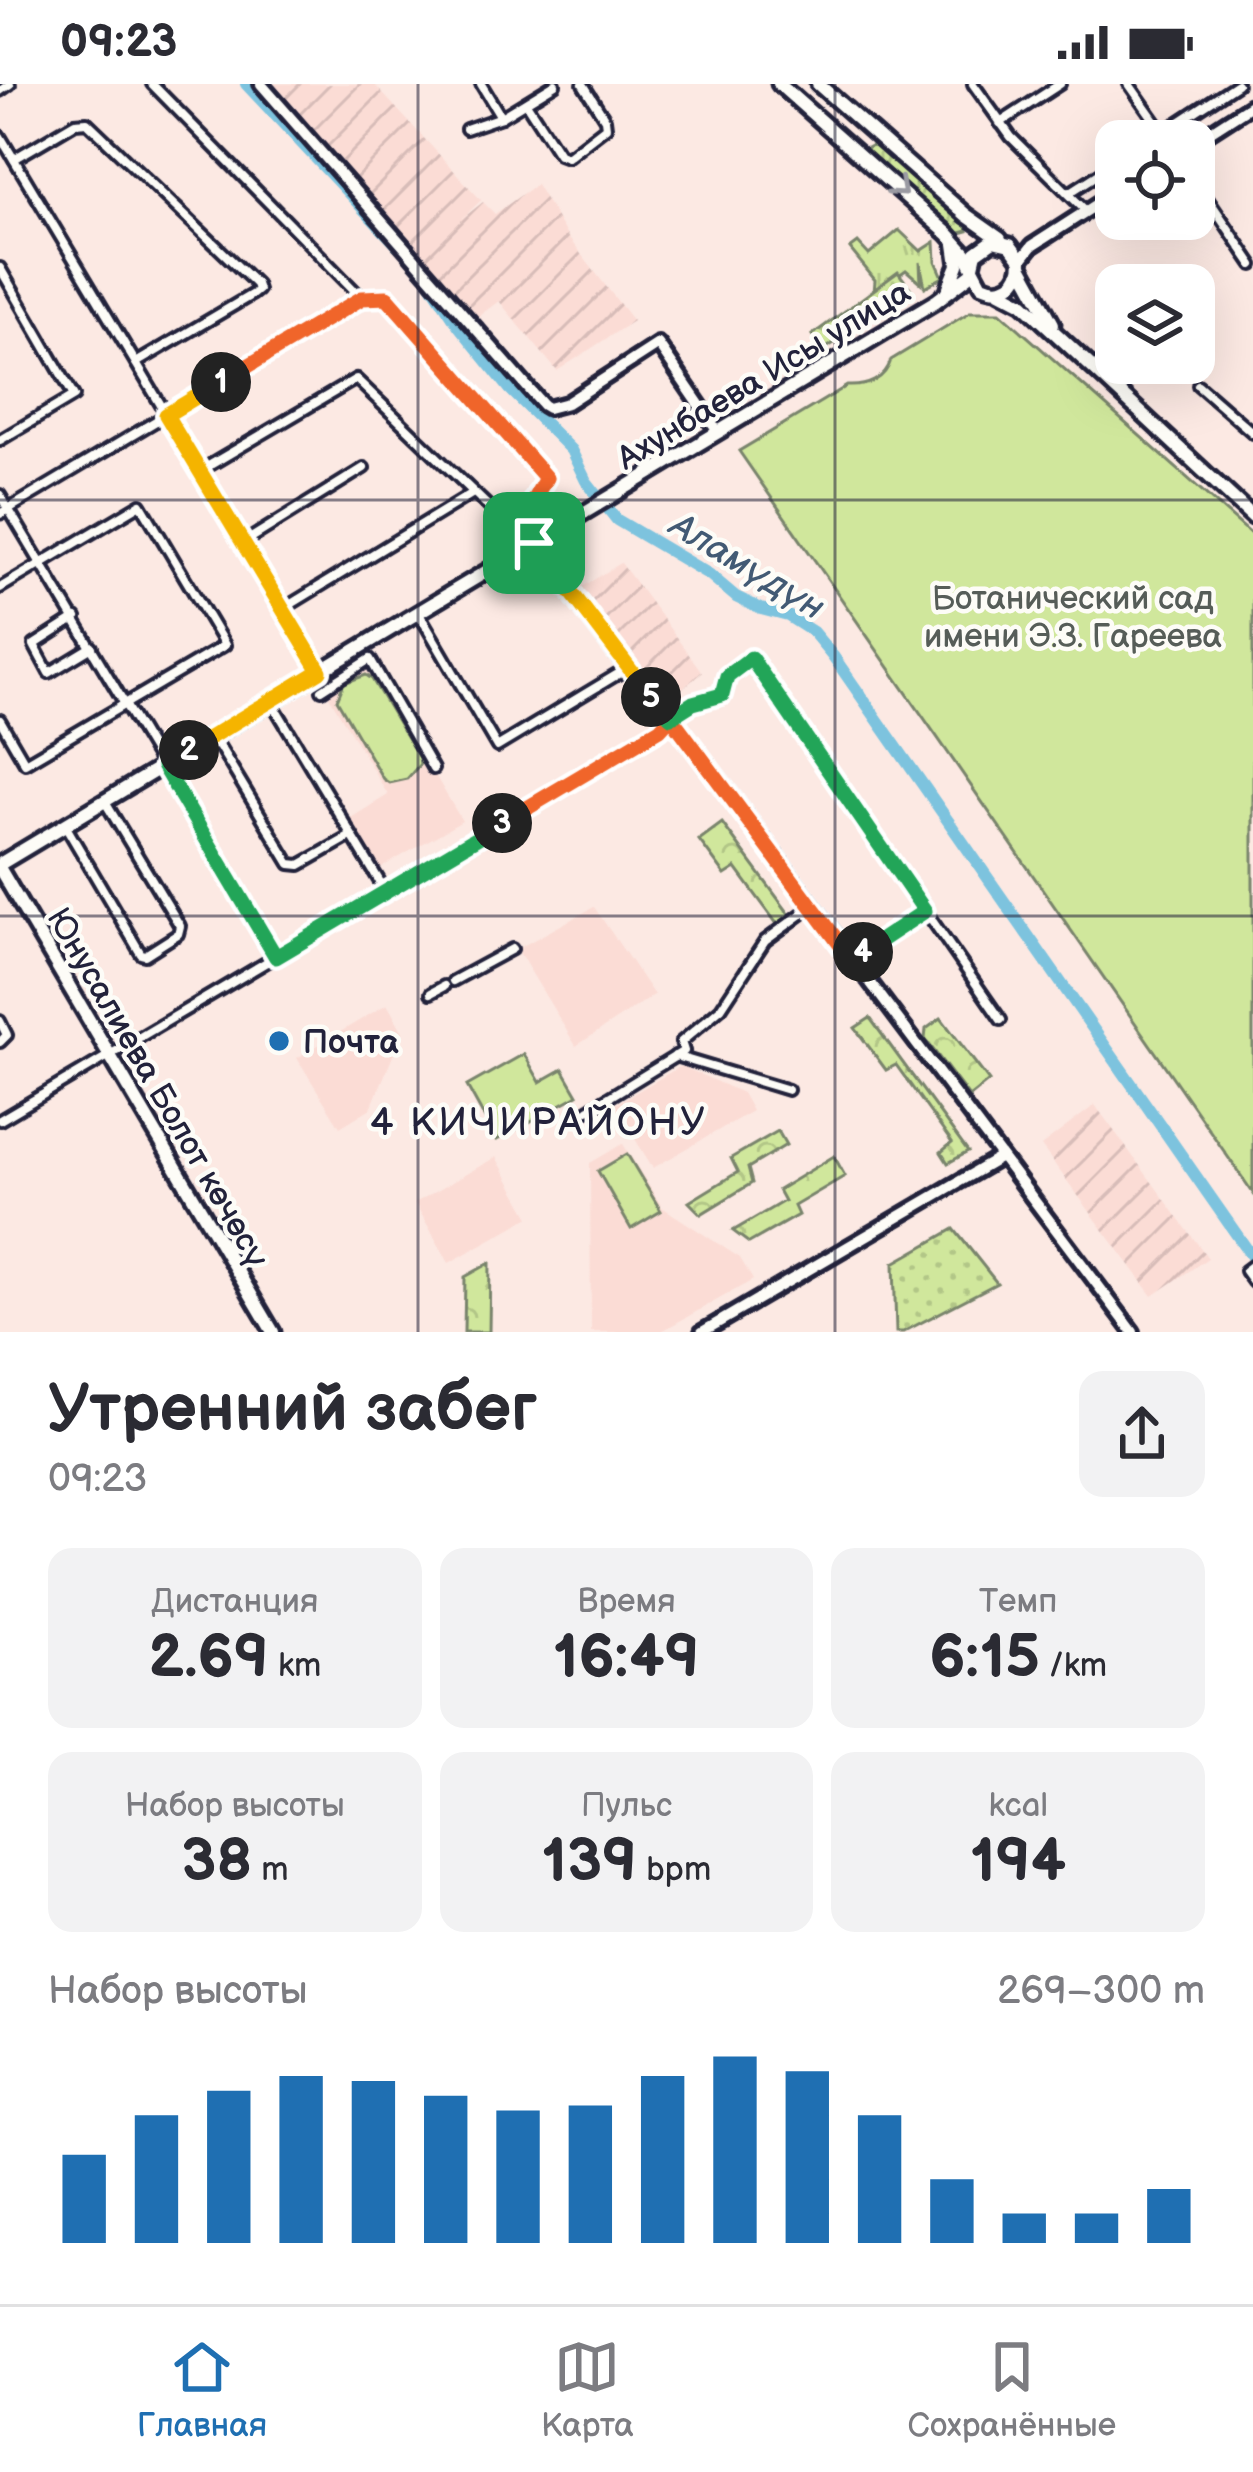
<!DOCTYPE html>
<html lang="ru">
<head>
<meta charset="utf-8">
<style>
	body { margin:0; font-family:"Balsamiq Sans",sans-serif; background:#f2f2f3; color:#2b2b33; height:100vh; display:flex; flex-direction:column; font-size:45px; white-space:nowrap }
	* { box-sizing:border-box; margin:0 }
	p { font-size:39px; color:#7c7c81 }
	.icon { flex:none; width:66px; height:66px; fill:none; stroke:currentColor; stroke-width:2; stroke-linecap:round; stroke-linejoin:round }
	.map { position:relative; height:1248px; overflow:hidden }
	.sheet { display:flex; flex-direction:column; background:#fff; flex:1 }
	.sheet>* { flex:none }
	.buttons { position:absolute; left:1095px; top:36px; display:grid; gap:24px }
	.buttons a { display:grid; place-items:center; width:120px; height:120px; border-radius:24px; background:#fff; box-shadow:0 12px 48px #0002; font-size:60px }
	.pin { position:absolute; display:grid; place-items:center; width:102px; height:102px; color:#fff; margin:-51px; border-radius:24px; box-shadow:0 6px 18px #0006 }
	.km { position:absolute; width:60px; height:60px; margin:-30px; border-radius:50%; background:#222; color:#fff; font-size:33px; line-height:60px; text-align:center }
	.round { display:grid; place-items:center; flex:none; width:126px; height:126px; border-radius:24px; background:#f2f2f3 }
	.headline { display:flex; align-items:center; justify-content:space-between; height:204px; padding:0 48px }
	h1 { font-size:66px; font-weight:700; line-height:90px }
	.stats { display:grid; grid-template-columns:repeat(3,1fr); gap:18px; height:204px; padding:12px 48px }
	.stats div { display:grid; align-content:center; border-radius:24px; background:#f2f2f3; text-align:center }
	.stats b { font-size:60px; font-weight:700 }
	.stats small { font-size:33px; font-weight:400 }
	.stats p { font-size:33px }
	.chart { height:336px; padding:24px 48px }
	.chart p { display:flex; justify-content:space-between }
	.chart svg { width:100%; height:216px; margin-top:12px; stroke:#1f6fb2; stroke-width:6 }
	.status { display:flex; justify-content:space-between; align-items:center; height:84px; padding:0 60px; background:#fff; direction:ltr }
	.status svg { height:33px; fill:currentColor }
	.menu { display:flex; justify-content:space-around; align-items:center; height:168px; border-top:3px solid #e1e1e2; background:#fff; font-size:33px; color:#7c7c81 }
	.menu a { display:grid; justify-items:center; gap:6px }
	.menu .active { color:#1f6fb2 }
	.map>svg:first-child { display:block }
	.built { fill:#fbdcd5 }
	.industrial { fill:url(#industrial-furrows) }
	.grass { fill:url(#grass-tufts); stroke:#79846c; stroke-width:3 }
	.forest { fill:url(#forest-crowns); stroke:#79846c; stroke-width:3 }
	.park { fill:url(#park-dots); stroke:#79846c; stroke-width:3 }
	.garden { fill:#d0e79c; stroke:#79846c; stroke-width:3 }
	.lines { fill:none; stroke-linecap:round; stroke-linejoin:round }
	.river { stroke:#7dc3de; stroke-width:12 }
	.minor-casing { stroke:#22223b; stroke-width:16 }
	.tertiary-casing { stroke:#22223b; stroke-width:20 }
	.secondary-casing { stroke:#22223b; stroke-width:20 }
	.primary-casing { stroke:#22223b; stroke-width:21 }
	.minor { stroke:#fdfcf7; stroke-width:8 }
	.tertiary { stroke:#fdfcf7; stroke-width:10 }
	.secondary { stroke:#fdfcf7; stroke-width:10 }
	.primary { stroke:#fdfcf7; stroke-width:12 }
	.oneway { stroke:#9a9aa2 }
	.split-1-casing { stroke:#fff; stroke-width:24 }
	.split-2-casing { stroke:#fff; stroke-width:24 }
	.split-3-casing { stroke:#fff; stroke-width:24 }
	.split-4-casing { stroke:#fff; stroke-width:24 }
	.split-5-casing { stroke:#fff; stroke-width:24 }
	.split-6-casing { stroke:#fff; stroke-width:24 }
	.split-1 { stroke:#f0652b; stroke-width:15 }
	.split-2 { stroke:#f5b400; stroke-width:15 }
	.split-3 { stroke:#22a559; stroke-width:15 }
	.split-4 { stroke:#f0652b; stroke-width:15 }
	.split-5 { stroke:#22a559; stroke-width:15 }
	.split-6 { stroke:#f5b400; stroke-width:15 }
	.grid { fill:none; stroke:#22223b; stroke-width:3; stroke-opacity:0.55 }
	.poi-dot { fill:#1f6fb2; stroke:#fdfcf7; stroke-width:4.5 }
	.labels { text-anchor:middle; stroke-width:9; stroke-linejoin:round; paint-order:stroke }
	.street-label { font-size:33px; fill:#22223b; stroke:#fdfcf7 }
	.park-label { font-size:33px; fill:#565d58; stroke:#fdfcf7 }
	.poi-label { font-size:33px; font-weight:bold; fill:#22223b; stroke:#fdfcf7; text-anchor:start }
	.water-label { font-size:36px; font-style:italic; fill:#425a74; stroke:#fdfcf7 }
	.quarter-label { font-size:39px; letter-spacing:3px; fill:#22223b; stroke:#fdfcf7 }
</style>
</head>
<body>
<div class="status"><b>09:23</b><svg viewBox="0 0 49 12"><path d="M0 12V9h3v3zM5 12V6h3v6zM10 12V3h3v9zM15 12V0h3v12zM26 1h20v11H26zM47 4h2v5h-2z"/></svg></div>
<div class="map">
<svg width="1253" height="1248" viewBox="0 0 1253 1248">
	<defs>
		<pattern id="industrial-furrows" width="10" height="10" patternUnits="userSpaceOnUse" patternTransform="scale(3)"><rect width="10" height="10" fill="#fbdcd5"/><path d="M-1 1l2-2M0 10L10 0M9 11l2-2" fill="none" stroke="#d7bcb8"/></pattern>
		<pattern id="grass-tufts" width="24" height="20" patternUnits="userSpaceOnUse" patternTransform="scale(3)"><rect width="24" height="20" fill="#d0e79c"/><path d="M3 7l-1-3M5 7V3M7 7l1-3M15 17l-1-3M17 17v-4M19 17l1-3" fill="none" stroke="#b2c687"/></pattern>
		<pattern id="forest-crowns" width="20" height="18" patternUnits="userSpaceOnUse" patternTransform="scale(3)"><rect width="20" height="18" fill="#d0e79c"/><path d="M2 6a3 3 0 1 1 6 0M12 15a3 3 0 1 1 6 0" fill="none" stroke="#b2c687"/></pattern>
		<pattern id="park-dots" width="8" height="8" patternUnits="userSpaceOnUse" patternTransform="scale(3)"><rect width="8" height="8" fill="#d0e79c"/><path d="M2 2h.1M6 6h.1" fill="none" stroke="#b2c687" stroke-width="1.8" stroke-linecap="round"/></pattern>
	</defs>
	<rect width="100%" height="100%" fill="#fce9e3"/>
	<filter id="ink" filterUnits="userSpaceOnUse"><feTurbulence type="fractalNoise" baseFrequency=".00833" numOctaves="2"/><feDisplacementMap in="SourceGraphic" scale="24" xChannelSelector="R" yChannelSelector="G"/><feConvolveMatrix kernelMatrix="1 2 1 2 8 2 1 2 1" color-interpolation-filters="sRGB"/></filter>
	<g filter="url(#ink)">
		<g class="built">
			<polygon points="369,579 462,737 379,785 349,735 388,711 325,605"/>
			<polygon points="594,823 654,911 576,962 517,865"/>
			<polygon points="387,920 403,948 371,1024 340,1043 297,974"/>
			<polygon points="681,982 742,1009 752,1027 653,1084 614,1021"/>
			<polygon points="623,1060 662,1123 740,1174 753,1196 660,1248 591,1248 590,1079"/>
			<polygon points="496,1073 530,1133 449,1179 415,1119"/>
		</g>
		<g class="industrial">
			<polygon points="266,0 374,0 481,116 463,134 483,118 495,130 536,100 567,152 633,237 557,287 499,217 476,234"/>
			<polygon points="621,479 702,588 666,619 582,503"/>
			<polygon points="1095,1021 1208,1174 1153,1212 1041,1062"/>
		</g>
		<g class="grass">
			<polygon points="876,59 966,138 968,147 956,150 870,72 867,64"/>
			<polygon points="899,146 921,167 935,158 936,177 943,193 925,203 920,178 921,199 906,186 874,209 875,196 850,165 858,159 869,171"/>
		</g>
		<g class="forest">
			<polygon points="722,739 790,831 777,840 736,784 725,791 699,756"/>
			<polygon points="870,934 968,1068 948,1079 941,1068 952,1059 896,981 886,986 855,944"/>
			<polygon points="941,934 989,997 969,1013 925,955 926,945"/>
			<polygon points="778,1047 786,1061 748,1084 752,1099 701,1130 689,1118 738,1088 731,1074"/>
			<polygon points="834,1072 845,1092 794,1122 798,1131 749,1159 733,1147 784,1117 778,1106"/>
			<polygon points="490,1179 489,1248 464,1248 465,1193"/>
		</g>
		<g class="park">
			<polygon points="898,188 914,209 823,266 812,251"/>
			<polygon points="954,1145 997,1199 903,1248 896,1248 894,1179"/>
		</g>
		<g class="garden">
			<path d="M970,228H1000L1253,452V1109L739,367L847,302C867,303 885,296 891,276Z"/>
			<polygon points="366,591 372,595 419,674 420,680 407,695 389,699 383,695 337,616 344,599"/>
			<polygon points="524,970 540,998 563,985 578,1011 497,1056 467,1002"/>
			<polygon points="627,1070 661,1127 631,1145 598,1087"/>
		</g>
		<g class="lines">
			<g class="river">
				<polyline points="246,0 398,162"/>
				<polyline points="428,195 459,242 510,305 571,366 586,397 617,436 710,491 736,513 761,525 788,532 813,548 833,572 1253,1174"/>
			</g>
			<defs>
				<g id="minor">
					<polyline points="152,0 362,214 387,213 546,394 515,448 534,459"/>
					<polyline points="481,0 501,33"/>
					<polyline points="973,0 1011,53 1086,127"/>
					<polyline points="1129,0 1169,57"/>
					<polyline points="0,7 10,0"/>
					<polyline points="526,19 559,70 567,73 606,43 605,35 583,0"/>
					<polyline points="1000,39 1060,0"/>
					<polyline points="466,45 501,33 555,0"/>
					<polyline points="0,52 320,587"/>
					<polyline points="1150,57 1237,0"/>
					<polyline points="14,75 75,39 87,38 256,200 258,206 253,210 136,279"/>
					<polyline points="1194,94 1253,181"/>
					<polyline points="1069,109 1116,79"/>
					<polyline points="0,184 74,312 0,356"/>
					<polyline points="1198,301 1253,349"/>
					<polyline points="200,387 356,295 515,448"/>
					<polyline points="0,411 276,873"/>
					<polyline points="0,430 362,214"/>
					<polyline points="243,459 364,384"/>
					<polyline points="0,504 141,420 225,561 25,679 0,636"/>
					<polyline points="283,525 473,409"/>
					<polyline points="418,528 497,663 628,584"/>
					<polyline points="76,534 34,561 49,589 92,563"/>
					<polyline points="322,606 370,575 433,685"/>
					<polyline points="271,617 386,808"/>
					<polyline points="213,652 290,780 300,781 351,752"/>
					<polyline points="65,741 141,870 145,871 178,850 180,842 105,718"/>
					<polyline points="851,875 925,827"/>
					<polyline points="453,897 512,865"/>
					<polyline points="431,909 444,902"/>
					<polyline points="0,937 7,951 0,958"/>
					<polyline points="675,972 788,1006"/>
					<polyline points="588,1026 684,967 681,958 721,924 765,857 811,823"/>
					<polyline points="0,1036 660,645 693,619 722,611 727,592 751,575 1001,936"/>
					<polyline points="1253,1181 1245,1187 1253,1198"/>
				</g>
				<polyline id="tertiary" points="261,0 543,321 548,324 567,319 658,260 718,348"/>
				<g id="secondary">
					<polyline points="1194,58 1253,20"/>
					<polyline points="1021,176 1032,162 1116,108"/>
					<polyline points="534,459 628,584 671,633 1133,1248"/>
					<polyline points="702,1248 1001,1073"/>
				</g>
				<g id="primary">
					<path d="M779,0L948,150L965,169L982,201C1004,211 1021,199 1021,176L1010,161L993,157L976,169L973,182"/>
					<polyline points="818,0 966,131 1000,155"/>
					<polyline points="1021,182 1053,240"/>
					<polyline points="949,203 958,181 955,160"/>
					<polyline points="1000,207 1023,219 1253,433"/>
					<polyline points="0,780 936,217 974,188"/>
					<polyline points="0,785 273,1248"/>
				</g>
			</defs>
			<use href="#minor" class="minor-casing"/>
			<use href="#tertiary" class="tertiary-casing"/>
			<use href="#secondary" class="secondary-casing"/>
			<use href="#primary" class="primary-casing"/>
			<use href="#minor" class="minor"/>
			<use href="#tertiary" class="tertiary"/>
			<use href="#secondary" class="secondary"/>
			<use href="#primary" class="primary"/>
		</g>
		<defs><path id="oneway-chevron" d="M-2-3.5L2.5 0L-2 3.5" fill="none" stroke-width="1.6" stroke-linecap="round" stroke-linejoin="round" transform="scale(3)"/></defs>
		<use class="oneway" href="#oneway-chevron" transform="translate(899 105) rotate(42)"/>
	</g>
	<g class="lines" filter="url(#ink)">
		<defs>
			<polyline id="split-1" points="221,298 362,214 387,213 546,394 515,448 534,459"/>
			<polyline id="split-2" points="189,666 320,587 166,331 221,298"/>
			<polyline id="split-3" points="189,666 163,682 276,873 502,739"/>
			<polyline id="split-4" points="502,739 660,645 671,633 851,875 863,868"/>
			<polyline id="split-5" points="651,613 671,633 693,619 722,611 727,592 751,574 925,827 863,868"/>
			<polyline id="split-6" points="534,459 651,613"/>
		</defs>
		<use href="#split-1" class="split-1-casing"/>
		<use href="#split-2" class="split-2-casing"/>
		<use href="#split-3" class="split-3-casing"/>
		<use href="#split-4" class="split-4-casing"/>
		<use href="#split-5" class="split-5-casing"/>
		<use href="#split-6" class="split-6-casing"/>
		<use href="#split-1" class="split-1"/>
		<use href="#split-2" class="split-2"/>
		<use href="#split-3" class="split-3"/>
		<use href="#split-4" class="split-4"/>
		<use href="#split-5" class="split-5"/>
		<use href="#split-6" class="split-6"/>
	</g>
	<path class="grid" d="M418,0V1248M835,0V1248M0,416H1253M0,832H1253"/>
	<circle class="poi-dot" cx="279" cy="957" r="12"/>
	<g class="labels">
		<g class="street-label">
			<text transform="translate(763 290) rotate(-31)" y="12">Ахунбаева Исы улица</text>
			<text transform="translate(159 1003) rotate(60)" y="12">Юнусалиева Болот көчөсү</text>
		</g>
		<g class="park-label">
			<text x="1073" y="525">Ботанический сад<tspan x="1073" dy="38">имени Э.З. Гареева</tspan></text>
		</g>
		<g class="poi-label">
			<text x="303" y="969">Почта</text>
		</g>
		<g class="water-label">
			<text transform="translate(748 481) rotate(31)" y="13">Аламүдүн</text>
		</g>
		<g class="quarter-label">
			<text x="539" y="1051">4 КИЧИРАЙОНУ</text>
		</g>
	</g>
</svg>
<div class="buttons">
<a><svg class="icon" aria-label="locate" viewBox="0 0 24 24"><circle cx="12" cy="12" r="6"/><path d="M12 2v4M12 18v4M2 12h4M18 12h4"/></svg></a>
<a><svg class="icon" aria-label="layers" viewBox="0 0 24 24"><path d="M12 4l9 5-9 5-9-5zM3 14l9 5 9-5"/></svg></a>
</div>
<div class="pin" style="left:534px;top:459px;background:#1e9e55"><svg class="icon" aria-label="arrive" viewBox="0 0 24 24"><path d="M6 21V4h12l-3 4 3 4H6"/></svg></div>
<b class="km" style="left:221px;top:298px">1</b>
<b class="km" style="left:189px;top:666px">2</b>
<b class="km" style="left:502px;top:739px">3</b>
<b class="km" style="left:863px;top:868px">4</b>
<b class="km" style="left:651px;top:613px">5</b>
</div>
<section class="sheet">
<div class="headline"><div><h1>Утренний забег</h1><p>09:23</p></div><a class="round"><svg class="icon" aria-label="share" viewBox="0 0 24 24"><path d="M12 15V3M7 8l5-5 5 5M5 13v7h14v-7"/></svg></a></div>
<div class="stats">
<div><p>Дистанция</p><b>2.69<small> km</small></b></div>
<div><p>Время</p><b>16:49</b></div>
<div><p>Темп</p><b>6:15<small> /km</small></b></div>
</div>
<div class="stats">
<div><p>Набор высоты</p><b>38<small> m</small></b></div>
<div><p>Пульс</p><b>139<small> bpm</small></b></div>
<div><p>kcal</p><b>194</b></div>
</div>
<div class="chart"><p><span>Набор высоты</span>269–300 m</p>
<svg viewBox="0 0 160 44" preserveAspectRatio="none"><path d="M5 44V26M15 44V18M25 44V13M35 44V10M45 44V11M55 44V14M65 44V17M75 44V16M85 44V10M95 44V6M105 44V9M115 44V18M125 44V31M135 44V38M145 44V38M155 44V33"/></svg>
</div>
</section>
<nav class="menu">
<a class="active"><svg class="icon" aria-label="home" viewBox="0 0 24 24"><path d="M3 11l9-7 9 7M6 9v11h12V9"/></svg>Главная</a>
<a><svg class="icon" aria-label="map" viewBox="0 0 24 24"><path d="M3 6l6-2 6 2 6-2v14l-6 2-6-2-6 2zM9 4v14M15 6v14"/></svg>Карта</a>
<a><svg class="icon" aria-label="saved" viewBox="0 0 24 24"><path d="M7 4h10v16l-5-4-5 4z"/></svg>Сохранённые</a>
</nav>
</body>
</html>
